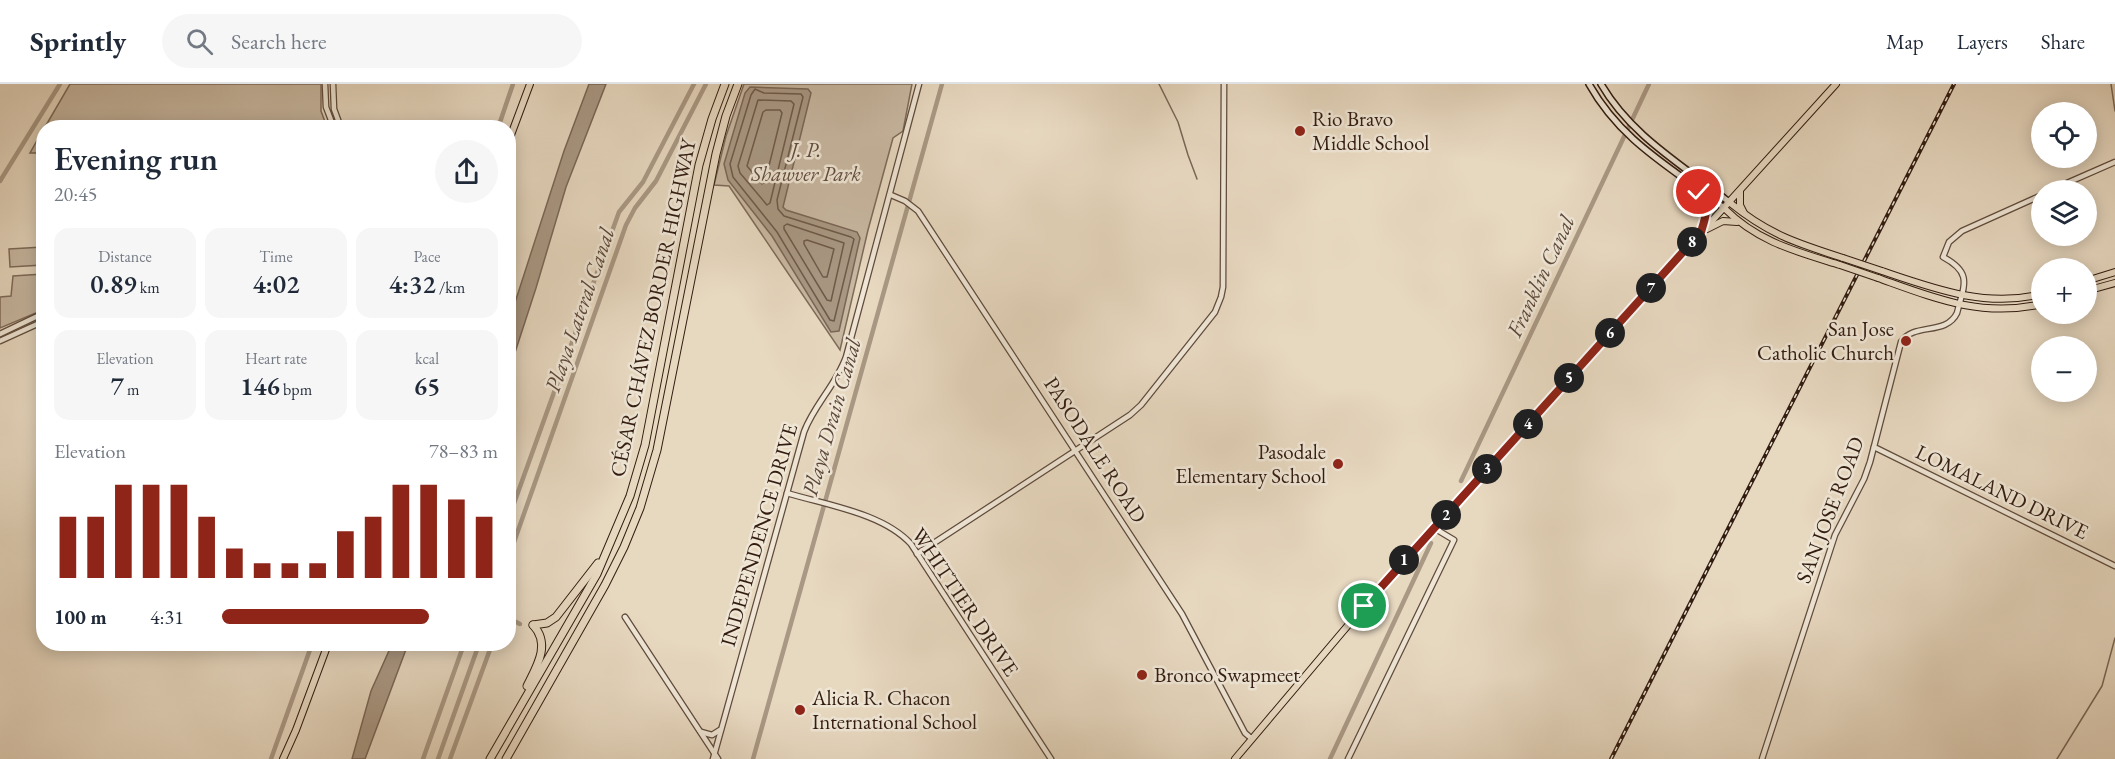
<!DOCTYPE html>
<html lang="en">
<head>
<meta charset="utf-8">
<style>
	body { margin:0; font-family:"EB Garamond",serif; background:#f6f6f7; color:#1f2937; height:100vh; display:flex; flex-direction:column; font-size:22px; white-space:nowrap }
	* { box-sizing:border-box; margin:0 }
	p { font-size:20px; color:#747a83 }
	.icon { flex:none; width:33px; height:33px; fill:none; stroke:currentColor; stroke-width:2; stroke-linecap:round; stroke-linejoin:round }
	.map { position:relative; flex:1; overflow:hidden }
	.details { position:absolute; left:36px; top:36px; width:480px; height:531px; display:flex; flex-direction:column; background:#fff; border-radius:24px; box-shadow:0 3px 15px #0003 }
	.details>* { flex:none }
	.fabs { position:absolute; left:2031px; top:18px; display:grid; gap:12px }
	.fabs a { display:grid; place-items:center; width:66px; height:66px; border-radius:50%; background:#fff; box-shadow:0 3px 15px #0003; font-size:30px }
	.pin { position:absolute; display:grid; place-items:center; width:51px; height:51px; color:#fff; margin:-26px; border:3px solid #fff; border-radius:50%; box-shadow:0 2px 6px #0007 }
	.km { position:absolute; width:30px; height:30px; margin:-15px; border-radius:50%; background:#222; color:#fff; font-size:16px; line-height:30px; text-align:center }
	.round { display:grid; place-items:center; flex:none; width:63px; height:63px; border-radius:32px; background:#f6f6f7 }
	.head { display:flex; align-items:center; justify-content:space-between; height:102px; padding:0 18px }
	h1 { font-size:33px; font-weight:600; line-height:45px }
	.stats { display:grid; grid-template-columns:repeat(3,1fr); gap:9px; height:102px; padding:6px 18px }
	.stats div { display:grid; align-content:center; border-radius:15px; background:#f6f6f7; text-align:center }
	.stats b { font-size:26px; font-weight:600 }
	.stats small { font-size:16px; font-weight:400 }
	.stats p { font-size:16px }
	.chart { height:168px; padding:12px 18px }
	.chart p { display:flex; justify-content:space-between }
	.chart svg { width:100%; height:108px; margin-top:6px; stroke:#8f2418; stroke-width:6 }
	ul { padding:0 18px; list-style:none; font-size:20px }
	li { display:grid; grid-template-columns:96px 72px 1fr; align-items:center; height:45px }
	li i { height:15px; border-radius:8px; background:#8f2418 }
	header { display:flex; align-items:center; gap:36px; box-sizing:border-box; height:84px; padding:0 30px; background:#fff; border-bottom:2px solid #e0e1e3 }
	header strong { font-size:28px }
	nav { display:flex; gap:33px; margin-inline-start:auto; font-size:21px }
	.search { width:420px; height:54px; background:#f6f6f7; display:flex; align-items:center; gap:15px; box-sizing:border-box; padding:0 21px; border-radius:33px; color:#747a83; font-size:22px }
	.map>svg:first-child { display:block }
	.green { fill:#c8b8a2; stroke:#7d6a59; stroke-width:1.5 }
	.water { fill:#a99884; stroke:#796656; stroke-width:1.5 }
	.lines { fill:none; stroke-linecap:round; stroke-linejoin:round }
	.shore { stroke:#6e5a4a; stroke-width:1.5 }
	.stream { stroke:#796656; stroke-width:1.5 }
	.canal { stroke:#a99884; stroke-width:4.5 }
	.tertiary-casing { stroke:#5f4b3c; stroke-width:7 }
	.secondary-casing { stroke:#321c10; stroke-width:8 }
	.primary-casing { stroke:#321c10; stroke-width:8 }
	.trunk-casing { stroke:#321c10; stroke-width:8 }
	.motorway-casing { stroke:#321c10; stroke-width:9 }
	.tertiary { stroke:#efe6d6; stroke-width:4.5 }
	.secondary { stroke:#efe6d6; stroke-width:5 }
	.primary { stroke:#e7d8c0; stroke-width:6 }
	.trunk { stroke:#e7d8c0; stroke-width:6 }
	.motorway { stroke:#e7d8c0; stroke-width:7 }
	.rail-casing { stroke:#321c10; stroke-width:4 }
	.rail { stroke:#efe6d6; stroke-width:1.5; stroke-dasharray:4.5; stroke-linecap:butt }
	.primary-bridge-casing { stroke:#321c10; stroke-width:8; stroke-linecap:butt }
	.primary-bridge { stroke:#e7d8c0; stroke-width:6 }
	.route-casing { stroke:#fff; stroke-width:12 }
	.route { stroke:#8f2418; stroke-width:8 }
	.poi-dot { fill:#8f2418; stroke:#efe6d6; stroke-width:2 }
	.labels { text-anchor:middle; stroke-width:5; stroke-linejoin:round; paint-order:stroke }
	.poi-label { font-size:21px; fill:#321c10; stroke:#efe6d6; text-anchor:start }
	.park-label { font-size:21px; font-style:italic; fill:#5f4b3c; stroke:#efe6d6 }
	.street-label { font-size:21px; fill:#321c10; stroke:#efe6d6 }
	.water-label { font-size:22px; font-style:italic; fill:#5c4739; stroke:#efe6d6 }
</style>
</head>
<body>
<header>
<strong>Sprintly</strong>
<div class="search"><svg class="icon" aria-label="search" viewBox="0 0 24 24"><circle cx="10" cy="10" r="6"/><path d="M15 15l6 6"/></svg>Search here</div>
<nav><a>Map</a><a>Layers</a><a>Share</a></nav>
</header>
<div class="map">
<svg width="2115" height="675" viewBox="0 0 2115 675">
	<rect width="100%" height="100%" fill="#e7d8c0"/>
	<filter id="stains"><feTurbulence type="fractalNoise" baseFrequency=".00333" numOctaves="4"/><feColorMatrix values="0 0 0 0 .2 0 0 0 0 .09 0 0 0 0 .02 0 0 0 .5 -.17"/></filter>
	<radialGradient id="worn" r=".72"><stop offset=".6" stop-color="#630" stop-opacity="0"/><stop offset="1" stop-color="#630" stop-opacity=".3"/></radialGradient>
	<g class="green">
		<polygon points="70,0 321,0 321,27 327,43 45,43"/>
		<polygon points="744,0 912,0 903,47 893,54 868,146 840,266 729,102 714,101 726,52"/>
		<polygon points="43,46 43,69 30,69"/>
		<polygon points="43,163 43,181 10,183 9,165"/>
		<polygon points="43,190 43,226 0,244 0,213 11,212 13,192"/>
	</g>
	<g class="water">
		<polygon points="589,0 606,0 566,103 536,204 509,287 509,237 564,67"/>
		<polygon points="750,3 808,5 811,9 783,123 786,126 857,148 860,154 839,247 831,248 772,152 728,96 724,80 745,9"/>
		<polygon points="392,560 408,560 365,675 352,675 371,607"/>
	</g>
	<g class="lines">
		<g class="shore">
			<polygon points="755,5 764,9 801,10 803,13 777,116 778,125 784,132 851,153 854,155 834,237 830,236 777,148 733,93 730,80 751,11"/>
			<polygon points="758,16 791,17 794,20 770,119 767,121 740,89 738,82"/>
			<polygon points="766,26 780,26 782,29 765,98 762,100 747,82 763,28"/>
			<polygon points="787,140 844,159 831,217 827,216 784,145 784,142"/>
			<polygon points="807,156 834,165 827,193 823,193 804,160 804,157"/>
		</g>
		<g class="stream">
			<polyline points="1159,0 1178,38 1188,71 1197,95"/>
			<polyline points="2111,0 2115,27"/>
			<polyline points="2057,675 2102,602 2115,554"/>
		</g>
		<g class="canal">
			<polyline points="498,44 513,0"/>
			<polyline points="0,97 60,0"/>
			<polyline points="1461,397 1649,0"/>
			<polyline points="508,436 619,128 643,98 694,0"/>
			<polyline points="508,475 626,141 635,124 656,97 706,0"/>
			<polyline points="512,536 520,540"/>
			<polyline points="271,675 312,560"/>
			<polyline points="423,675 464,560"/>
			<polyline points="438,675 479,560"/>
			<polyline points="450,675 492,560"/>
			<polyline points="753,675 942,0"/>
			<polyline points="1330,675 1431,459"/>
		</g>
		<defs>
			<g id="tertiary">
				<polyline points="325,0 326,23 334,44"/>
				<polyline points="333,0 334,25 341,44"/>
				<polyline points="2051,106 2115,78"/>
				<polyline points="891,111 905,117 918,127 1182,530 1245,649 1252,655"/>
				<polyline points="0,250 44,229"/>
				<polyline points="0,257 44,237"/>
				<polyline points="1874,363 2115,482"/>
				<path d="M787,409C826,421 883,429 911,460L1051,675"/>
				<polyline points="917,470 1130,331 1141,321 1215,228 1221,213 1223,203 1224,0"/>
				<polyline points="625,533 718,675"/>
				<polyline points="701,648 712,651 720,646"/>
				<path d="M713,675L804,348C814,321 836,301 846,273L919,0"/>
				<polyline points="1348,675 1454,456 1434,444"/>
				<path d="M1762,675L1835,451L1864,395L1870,378L1901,258C1914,238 1946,252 1957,229C1964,201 1973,189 1943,173L1949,158L1962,147L2042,111"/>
			</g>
			<g id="secondary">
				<path d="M1589,0C1622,59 1673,84 1724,124"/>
				<path d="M1601,0C1631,52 1683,81 1729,118"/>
			</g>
			<g id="primary">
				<path d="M1695,103C1709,120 1708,125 1702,146"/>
				<polyline points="1740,107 1740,121 1744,129"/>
				<path d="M1729,118C1768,150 1796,159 1843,174"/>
				<path d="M1724,124C1758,158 1795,167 1840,181"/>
				<polyline points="1707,145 1723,137 1737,138"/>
				<path d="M1882,187C1935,205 1986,224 2042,210"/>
				<path d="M1878,194C1934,214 1981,234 2042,220"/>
				<polyline points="2086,197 2115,188"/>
				<polyline points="2086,207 2115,199"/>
				<polyline points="1235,675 1388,494 1836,0"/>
			</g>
			<g id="trunk">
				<polyline points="508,59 530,0"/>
				<polyline points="283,675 296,646 328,560"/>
			</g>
			<g id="motorway">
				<polyline points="533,541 547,539 556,533 598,479"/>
				<path d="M527,602C537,582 551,560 533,541"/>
				<polyline points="490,675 597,490 630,412 645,361 699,81 712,35 725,0"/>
				<polyline points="506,675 605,501 624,463 640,424 657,366 716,70 726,32 738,0"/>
			</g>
		</defs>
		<use href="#tertiary" class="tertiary-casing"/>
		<use href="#secondary" class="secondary-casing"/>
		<use href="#primary" class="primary-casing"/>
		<use href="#trunk" class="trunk-casing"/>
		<use href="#motorway" class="motorway-casing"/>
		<use href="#tertiary" class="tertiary"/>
		<use href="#secondary" class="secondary"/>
		<use href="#primary" class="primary"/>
		<use href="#trunk" class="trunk"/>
		<use href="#motorway" class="motorway"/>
		<defs>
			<polyline id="rail" points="1611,675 1954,0"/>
		</defs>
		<use href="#rail" class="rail-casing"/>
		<use href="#rail" class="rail"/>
		<defs>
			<g id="primary-bridge">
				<polyline points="1843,174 1882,187"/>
				<polyline points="1840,181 1878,194"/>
			</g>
		</defs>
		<use href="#primary-bridge" class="primary-bridge-casing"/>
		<use href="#primary-bridge" class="primary-bridge"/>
	</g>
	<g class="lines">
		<defs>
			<path id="route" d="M1364,522L1701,148C1706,132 1710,122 1699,108"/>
		</defs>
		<use href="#route" class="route-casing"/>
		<use href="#route" class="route"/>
	</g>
	<g class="poi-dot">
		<circle cx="1300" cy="47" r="6"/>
		<circle cx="1906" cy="257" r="6"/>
		<circle cx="1338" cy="380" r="6"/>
		<circle cx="1142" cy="591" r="6"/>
		<circle cx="800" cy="626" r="6"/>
	</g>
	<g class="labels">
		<g class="poi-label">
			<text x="1312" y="42">Rio Bravo<tspan x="1312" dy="24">Middle School</tspan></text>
			<text x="1894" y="252" text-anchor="end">San Jose<tspan x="1894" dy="24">Catholic Church</tspan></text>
			<text x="1326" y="375" text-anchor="end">Pasodale<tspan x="1326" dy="24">Elementary School</tspan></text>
			<text x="1154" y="598">Bronco Swapmeet</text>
			<text x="812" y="621">Alicia R. Chacon<tspan x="812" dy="24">International School</tspan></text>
		</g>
		<g class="park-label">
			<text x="806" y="73">J. P.<tspan x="806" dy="24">Shawver Park</tspan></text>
		</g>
		<g class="street-label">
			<text transform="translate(653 224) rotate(-78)" y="7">CÉSAR CHÁVEZ BORDER HIGHWAY</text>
			<text transform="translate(1095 366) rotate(57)" y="7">PASODALE ROAD</text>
			<text transform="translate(2002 408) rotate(26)" y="7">LOMALAND DRIVE</text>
			<text transform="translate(1830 426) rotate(-69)" y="7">SAN JOSE ROAD</text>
			<text transform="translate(759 451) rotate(-74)" y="7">INDEPENDENCE DRIVE</text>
			<text transform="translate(965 518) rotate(56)" y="7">WHITTIER DRIVE</text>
		</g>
		<g class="water-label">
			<text transform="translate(1540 192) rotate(-65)" y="8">Franklin Canal</text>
			<text transform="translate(579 226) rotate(-71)" y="8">Playa Lateral Canal</text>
			<text transform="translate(831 333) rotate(-74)" y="8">Playa Drain Canal</text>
		</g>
	</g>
	<rect width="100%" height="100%" filter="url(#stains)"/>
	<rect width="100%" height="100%" fill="url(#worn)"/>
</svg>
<div class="fabs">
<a><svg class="icon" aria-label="locate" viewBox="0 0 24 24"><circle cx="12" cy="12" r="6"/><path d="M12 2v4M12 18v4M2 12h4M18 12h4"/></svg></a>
<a><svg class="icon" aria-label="layers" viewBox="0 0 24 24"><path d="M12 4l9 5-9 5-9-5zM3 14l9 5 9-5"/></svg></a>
<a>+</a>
<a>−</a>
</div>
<div class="pin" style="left:1364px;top:522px;background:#1e9e55"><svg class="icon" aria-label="arrive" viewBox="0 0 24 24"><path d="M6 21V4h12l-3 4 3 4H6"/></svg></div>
<div class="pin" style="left:1699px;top:108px;background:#d93025"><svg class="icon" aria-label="check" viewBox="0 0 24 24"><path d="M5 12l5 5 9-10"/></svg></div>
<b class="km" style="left:1404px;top:476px">1</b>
<b class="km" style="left:1446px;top:431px">2</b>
<b class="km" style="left:1487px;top:385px">3</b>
<b class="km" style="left:1528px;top:340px">4</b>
<b class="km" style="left:1569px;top:294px">5</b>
<b class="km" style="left:1610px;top:249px">6</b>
<b class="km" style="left:1651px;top:204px">7</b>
<b class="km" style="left:1692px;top:158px">8</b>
<section class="details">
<div class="head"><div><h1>Evening run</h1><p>20:45</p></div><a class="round"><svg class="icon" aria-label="share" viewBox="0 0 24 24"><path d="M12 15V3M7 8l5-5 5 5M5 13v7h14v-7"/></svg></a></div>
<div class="stats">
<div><p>Distance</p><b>0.89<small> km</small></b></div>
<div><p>Time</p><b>4:02</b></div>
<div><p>Pace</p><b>4:32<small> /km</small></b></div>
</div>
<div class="stats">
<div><p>Elevation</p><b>7<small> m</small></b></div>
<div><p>Heart rate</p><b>146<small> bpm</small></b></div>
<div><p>kcal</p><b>65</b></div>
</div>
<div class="chart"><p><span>Elevation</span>78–83 m</p>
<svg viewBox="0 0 160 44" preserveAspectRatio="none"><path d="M5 44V19M15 44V19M25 44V6M35 44V6M45 44V6M55 44V19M65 44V32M75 44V38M85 44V38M95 44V38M105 44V25M115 44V19M125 44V6M135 44V6M145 44V12M155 44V19"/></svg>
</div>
<ul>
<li><b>100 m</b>4:31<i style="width:75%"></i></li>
</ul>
</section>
</div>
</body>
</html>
